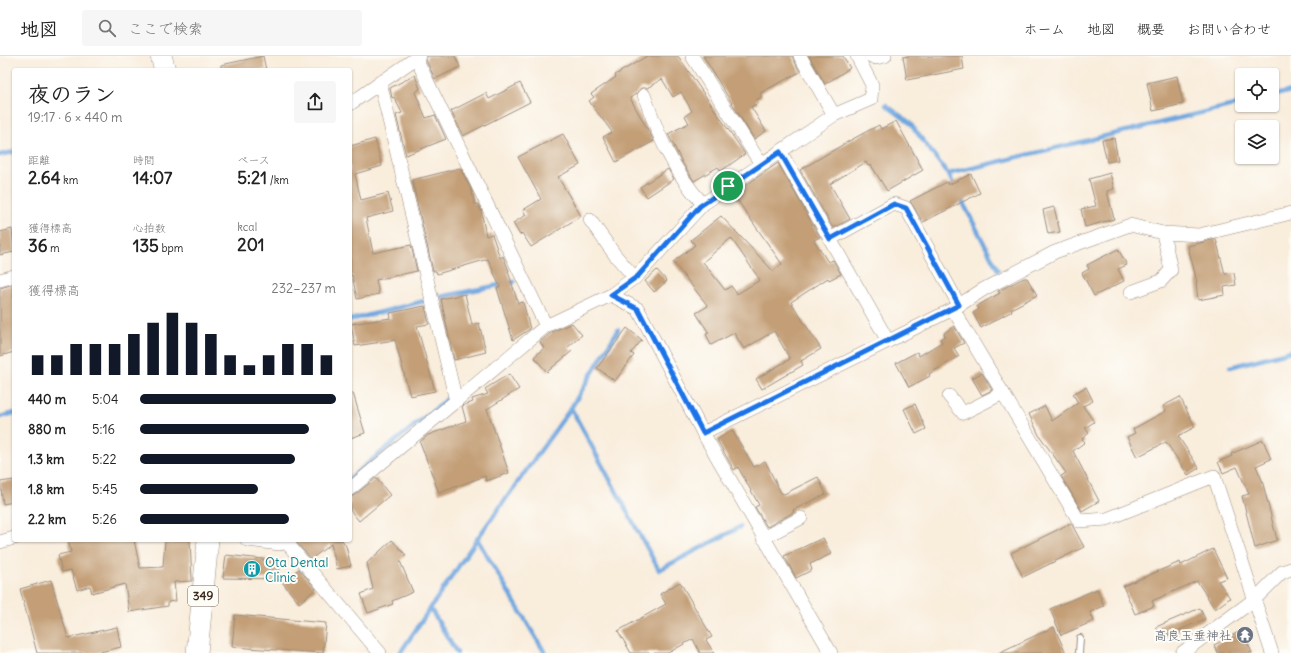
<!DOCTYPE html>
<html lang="ja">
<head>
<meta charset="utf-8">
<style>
	body { margin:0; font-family:Delius,"Klee One",sans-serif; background:#f6f6f6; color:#222; height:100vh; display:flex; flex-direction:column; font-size:15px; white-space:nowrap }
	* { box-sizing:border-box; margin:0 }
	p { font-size:13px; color:#767676 }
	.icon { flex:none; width:22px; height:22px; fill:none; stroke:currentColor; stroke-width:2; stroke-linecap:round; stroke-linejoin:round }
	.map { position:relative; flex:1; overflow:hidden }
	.sheet { position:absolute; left:12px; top:12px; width:340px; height:474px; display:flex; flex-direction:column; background:#fff; border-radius:4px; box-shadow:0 1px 3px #0004 }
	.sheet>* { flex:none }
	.tools { position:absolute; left:1235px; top:12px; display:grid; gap:8px }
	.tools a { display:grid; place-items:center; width:44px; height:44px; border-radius:4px; background:#fff; box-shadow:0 1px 3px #0004; font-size:20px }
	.pin { position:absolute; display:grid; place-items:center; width:34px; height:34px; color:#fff; margin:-17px; border:2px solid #fff; border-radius:50%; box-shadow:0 1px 4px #0007 }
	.round { display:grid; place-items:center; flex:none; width:42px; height:42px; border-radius:4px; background:#f6f6f6 }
	.headline { display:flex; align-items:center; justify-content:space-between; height:68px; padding:0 16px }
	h1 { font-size:22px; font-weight:700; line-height:30px }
	.stats { display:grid; grid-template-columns:repeat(3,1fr); gap:6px; height:68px; padding:4px 16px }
	.stats div { display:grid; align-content:center }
	.stats b { font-size:17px; font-weight:700 }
	.stats small { font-size:11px; font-weight:400 }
	.stats p { font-size:11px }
	.chart { height:112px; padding:8px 16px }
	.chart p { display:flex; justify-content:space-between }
	.chart svg { width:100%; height:72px; margin-top:4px; stroke:#111827; stroke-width:6 }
	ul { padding:0 16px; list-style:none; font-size:13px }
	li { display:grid; grid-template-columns:64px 48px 1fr; align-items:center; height:30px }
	li i { height:10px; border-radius:5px; background:#111827 }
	header { display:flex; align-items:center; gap:24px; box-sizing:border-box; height:56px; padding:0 20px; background:#fff; border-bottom:1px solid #e0e0e0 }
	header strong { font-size:19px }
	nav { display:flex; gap:22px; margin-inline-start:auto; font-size:14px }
	.search { width:280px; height:36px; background:#f6f6f6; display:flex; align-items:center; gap:10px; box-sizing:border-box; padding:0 14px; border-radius:4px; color:#767676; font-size:15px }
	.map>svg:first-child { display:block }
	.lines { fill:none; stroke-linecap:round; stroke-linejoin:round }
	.stream { stroke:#71a7df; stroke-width:4.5 }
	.building { fill:#c39e76; fill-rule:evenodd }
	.service-casing { stroke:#9a8c7d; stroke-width:8 }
	.minor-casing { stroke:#9a8c7d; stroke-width:14 }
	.trunk-casing { stroke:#9a8c7d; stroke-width:22 }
	.service { stroke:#fff; stroke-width:6 }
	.minor { stroke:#fff; stroke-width:13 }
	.trunk { stroke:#fff; stroke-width:21 }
	.route-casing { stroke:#fff; stroke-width:8 }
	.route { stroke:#1a73e8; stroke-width:5 }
	.labels { text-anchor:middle; stroke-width:4; stroke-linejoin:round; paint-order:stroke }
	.shield { fill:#fdfcf7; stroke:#75695f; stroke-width:1 }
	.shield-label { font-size:12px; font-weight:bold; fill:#3b2a1e }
	.culture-label { font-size:13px; fill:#0d838f; stroke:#fdfcf7; text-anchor:start }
	.worship-label { font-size:13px; fill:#5b616d; stroke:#fdfcf7; text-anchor:end }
</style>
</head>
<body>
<header>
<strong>地図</strong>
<div class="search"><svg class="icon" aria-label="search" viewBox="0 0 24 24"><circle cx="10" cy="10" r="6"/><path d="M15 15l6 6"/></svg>ここで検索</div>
<nav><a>ホーム</a><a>地図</a><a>概要</a><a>お問い合わせ</a></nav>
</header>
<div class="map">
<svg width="1291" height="597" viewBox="0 0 1291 597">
	<rect width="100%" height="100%" fill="#fdfcf7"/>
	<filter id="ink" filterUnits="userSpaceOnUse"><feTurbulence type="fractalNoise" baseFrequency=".025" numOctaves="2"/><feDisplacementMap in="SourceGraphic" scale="8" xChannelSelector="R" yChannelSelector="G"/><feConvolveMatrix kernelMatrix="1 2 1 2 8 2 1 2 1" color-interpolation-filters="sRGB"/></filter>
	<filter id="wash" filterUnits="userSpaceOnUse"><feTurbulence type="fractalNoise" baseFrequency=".012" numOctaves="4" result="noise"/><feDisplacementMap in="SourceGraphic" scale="16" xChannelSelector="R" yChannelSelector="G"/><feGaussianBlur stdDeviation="0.9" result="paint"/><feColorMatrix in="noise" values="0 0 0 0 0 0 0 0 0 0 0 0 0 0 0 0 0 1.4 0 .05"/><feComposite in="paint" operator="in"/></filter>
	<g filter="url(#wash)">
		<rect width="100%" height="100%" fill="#f9eddc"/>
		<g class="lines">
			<g class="stream">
				<polyline points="1272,40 1291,35"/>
				<polyline points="886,49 909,66 948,118 955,131"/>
				<polyline points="0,99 14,96"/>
				<polyline points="948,118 1242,47"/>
				<polyline points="960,141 998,214"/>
				<polyline points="350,264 440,241 514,226"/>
				<polyline points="1230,311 1291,295"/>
				<polyline points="571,352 659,514 740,471"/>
				<polyline points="0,361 14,357"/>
				<polyline points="350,422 451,340"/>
				<polyline points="477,483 545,597"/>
				<polyline points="430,552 457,597"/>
				<polyline points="400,597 477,483 571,352 618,274"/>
			</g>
		</g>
		<g id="blocks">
			<g class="building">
				<polygon points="263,0 266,14 221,14 221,9"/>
				<polygon points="427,0 455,0 460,11 435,23 426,4"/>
				<polygon points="647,0 678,0 745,98 721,115 718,111 694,125 682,106 668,78 689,67 685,60 692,55 681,36 673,41 662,23 647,32 641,32 636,38 630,42 654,85 616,106 603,81 612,76 589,45 594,41 591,38 616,21 615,19"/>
				<polygon points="703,0 792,0 800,16 760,37 762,41 756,44 758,47 751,51 766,75 754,83"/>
				<polygon points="809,0 843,0 850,12 825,28"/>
				<polygon points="909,0 962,0 964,13 907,24 903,1"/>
				<polygon points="415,19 420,33 415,36 426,62 435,59 446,83 406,99 396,59 402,57 394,41 392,42 390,32"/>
				<polygon points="1177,20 1183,48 1153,55 1147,27"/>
				<polygon points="520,27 530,46 463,80 451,55 486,37 489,43"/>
				<polygon points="896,65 923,114 887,135 871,109 868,110 866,106 830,128 850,163 833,172 800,114 849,85 879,69 881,73"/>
				<polygon points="563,78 580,109 558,121 581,160 531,191 522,177 520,179 513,167 526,159 523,154 541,143 518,101"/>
				<polygon points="1114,82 1118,104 1107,106 1102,84"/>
				<polygon points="375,83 382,110 355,118 361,144 388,137 393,155 366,162 373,197 411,189 417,215 376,224 379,238 357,243 352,219 350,220 350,90"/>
				<path d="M778,107L820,181L814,184L828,206L833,204L841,218L829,224L828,222L791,246L821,293L801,305L803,309L762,333L756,323L790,303L774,275L744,293L734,277L711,289L706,278L709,277L696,257L708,250L673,206L695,189L691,184L721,160L773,215L782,208L733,138ZM731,182L760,224L737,238L731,230L725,234L703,206Z"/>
				<polygon points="460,112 471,133 475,148 478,148 481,154 486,180 492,178 500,202 503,200 509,215 508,215 518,247 523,246 530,273 513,284 497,232 500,231 488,203 437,218 436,215 433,215 412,124"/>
				<polygon points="668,113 674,123 647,141 640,131"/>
				<polygon points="1110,117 1114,133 1107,135 1114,163 1085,171 1081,153 1096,150 1089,123"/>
				<polygon points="971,118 980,137 923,166 910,145 947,126 948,129"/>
				<polygon points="1054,151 1060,176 1048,178 1043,154"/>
				<polygon points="12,173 14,196 0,199 0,176"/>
				<polygon points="1216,183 1225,218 1234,217 1236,229 1224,231 1225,239 1198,244 1196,226 1197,226 1188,190"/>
				<polygon points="1118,193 1127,209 1118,213 1124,225 1094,240 1082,217 1089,213 1087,209"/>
				<polygon points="657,214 667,225 654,236 645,225"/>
				<polygon points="1024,222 1027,222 1037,239 1011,253 1012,255 981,272 973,257 979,253 977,250 1000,237 998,235"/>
				<polygon points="14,228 14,296 0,300 0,232"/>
				<polygon points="465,238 472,269 479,267 486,296 454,304 441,243"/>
				<polygon points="425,250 429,268 417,270 435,335 410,340 395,284 355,290 351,268 391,262 390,257"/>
				<polygon points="572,267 582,279 568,291 572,295 547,316 534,301 544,292 540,286 552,276"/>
				<polygon points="954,270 964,287 954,292 959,300 929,318 930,320 909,331 896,307 917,296 919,300 942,286 940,283 945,280 944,277"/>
				<polygon points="627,272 642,284 631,297 634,299 615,325 597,312"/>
				<polygon points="982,317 992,334 982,339 972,322"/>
				<polygon points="509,318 519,333 487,353 509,417 486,425 485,420 439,437 420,386 428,379 466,365 462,350 473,346 472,343 488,338 485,333"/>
				<polygon points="1086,331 1093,345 1083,350 1094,366 1085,372 1089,377 1082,383 1085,386 1073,395 1099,445 1082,455 1061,420 1066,417 1039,379 1029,358 1045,350 1052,365 1078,347 1073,338"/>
				<polygon points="350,337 353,337 365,377 350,382"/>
				<polygon points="1180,341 1195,371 1178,380 1199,412 1188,419 1166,386 1137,401 1127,381 1135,377 1133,373 1166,355 1163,350"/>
				<polygon points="915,348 926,373 916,378 904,353"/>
				<polygon points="732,374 754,411 765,405 781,437 784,438 818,421 826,438 793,454 794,456 767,471 755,451 759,449 738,411 734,414 717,384"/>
				<polygon points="1263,384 1271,403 1256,410 1262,424 1277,484 1255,492 1242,440 1249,438 1237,411 1223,417 1218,406 1232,400 1231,398"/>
				<polygon points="376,422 390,439 359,465 350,454 350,441 355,439"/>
				<polygon points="14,424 14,446 3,448 0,426"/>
				<polygon points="1071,467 1084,491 1023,521 1011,497"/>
				<polygon points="823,482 831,498 810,508 812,514 796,522 784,500"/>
				<polygon points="68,484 134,484 140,512 163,511 165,484 190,484 192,525 174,526 176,545 168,546 168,550 129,556 125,528 92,537 90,530 77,534 71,514 62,516 58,499 71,496"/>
				<polygon points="298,484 342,484 346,490 351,510 337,513 331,488 311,503 297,487"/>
				<polygon points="392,484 406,499 400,505 413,536 392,545 393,548 368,557 361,538 373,533 367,507"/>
				<polygon points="1213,493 1227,522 1218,525 1230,542 1215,553 1197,525 1152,545 1154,550 1135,558 1123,530 1180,506 1181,509"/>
				<polygon points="226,499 281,505 278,523 223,522"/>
				<polygon points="299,513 316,533 299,547 282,526"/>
				<polygon points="51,524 68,582 117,571 121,591 96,597 37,597 20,533"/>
				<polygon points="680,526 712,581 706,584 714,597 700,597 693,583 668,597 631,597 618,575 666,548 660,538"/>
				<polygon points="1097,533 1104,550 1090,556 1094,565 1061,579 1050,553"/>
				<polygon points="1200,552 1205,563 1161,582 1156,571"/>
				<polygon points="235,559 326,567 323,597 232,591"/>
				<polygon points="1054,571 1066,597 998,597"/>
				<polygon points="1242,574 1252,597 1218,597 1214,589"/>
			</g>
		</g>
	</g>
	<g filter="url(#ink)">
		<use href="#blocks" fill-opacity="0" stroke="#9a8c7d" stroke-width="1"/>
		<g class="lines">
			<defs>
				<polyline id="service" points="1079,597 1080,582"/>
				<g id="minor">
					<polyline points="692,0 761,108"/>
					<polyline points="800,0 834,59"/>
					<polyline points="871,0 876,2 885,0"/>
					<polyline points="416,2 546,270"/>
					<polyline points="380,26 456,345"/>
					<path d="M644,39C659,81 673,115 703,148"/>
					<polyline points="350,48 419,0"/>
					<polyline points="780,95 888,285"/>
					<polyline points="590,164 615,199 635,222"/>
					<polyline points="830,183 894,148 906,152 959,249"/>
					<polyline points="0,224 14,220"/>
					<polyline points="1131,236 1161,225 1171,214 1163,177"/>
					<polyline points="611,239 638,253 703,377 831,597"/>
					<polyline points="953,253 984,233 1055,196 1130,169 1163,177 1199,179 1291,157"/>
					<polyline points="949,340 963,357 1003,337"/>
					<polyline points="703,377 953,253 1079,465 1107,463 1214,420 1272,597"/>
					<polyline points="350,433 546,270 611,239 638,219 703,148 834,59 871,43 872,29 857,0"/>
					<polyline points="763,482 801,462"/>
					<polyline points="247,484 280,488 290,484"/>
					<polyline points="0,486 14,482"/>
					<polyline points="287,487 380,597"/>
					<polyline points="1182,597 1255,543 1282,516 1291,513"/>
				</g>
				<g id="trunk">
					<polyline points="161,0 165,14"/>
					<polyline points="197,597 208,484"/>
				</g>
			</defs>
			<use href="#service" class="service-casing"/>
			<use href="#minor" class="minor-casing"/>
			<use href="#trunk" class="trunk-casing"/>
			<use href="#service" class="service"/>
			<use href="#minor" class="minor"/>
			<use href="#trunk" class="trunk"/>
		</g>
	</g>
	<g class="lines" filter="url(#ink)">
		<defs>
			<polygon id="route" points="780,96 830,183 894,148 906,152 959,249 703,377 638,253 611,239 638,220 700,150"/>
		</defs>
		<use href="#route" class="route-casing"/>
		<use href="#route" class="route"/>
	</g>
	<defs>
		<symbol id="building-disc" viewBox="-11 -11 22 22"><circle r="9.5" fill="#0f9aa8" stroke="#fdfcf7"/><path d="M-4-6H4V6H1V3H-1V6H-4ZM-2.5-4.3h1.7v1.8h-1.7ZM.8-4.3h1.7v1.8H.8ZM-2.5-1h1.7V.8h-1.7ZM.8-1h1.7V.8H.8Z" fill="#fff"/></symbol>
		<symbol id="temple-disc" viewBox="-11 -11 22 22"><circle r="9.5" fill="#6b7280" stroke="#fdfcf7"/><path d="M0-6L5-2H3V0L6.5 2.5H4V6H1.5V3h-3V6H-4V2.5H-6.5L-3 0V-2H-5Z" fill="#fff"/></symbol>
	</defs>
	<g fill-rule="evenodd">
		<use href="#building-disc" x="242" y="503" width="20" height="20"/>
		<use href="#temple-disc" x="1235" y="569" width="20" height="20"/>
	</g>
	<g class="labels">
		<rect class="shield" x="188" y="530" width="30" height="20" rx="3"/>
		<g class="shield-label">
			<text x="203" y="544">349</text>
		</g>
		<g class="culture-label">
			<text x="265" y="511">Ota Dental<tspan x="265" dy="15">Clinic</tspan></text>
		</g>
		<g class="worship-label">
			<text x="1232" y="584">高良玉垂神社</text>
		</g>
	</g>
</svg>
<div class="tools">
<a><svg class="icon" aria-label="locate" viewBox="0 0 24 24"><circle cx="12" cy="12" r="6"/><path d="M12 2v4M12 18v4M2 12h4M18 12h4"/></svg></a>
<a><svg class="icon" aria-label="layers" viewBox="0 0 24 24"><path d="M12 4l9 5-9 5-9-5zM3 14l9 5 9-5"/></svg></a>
</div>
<div class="pin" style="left:728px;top:130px;background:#1e9e55"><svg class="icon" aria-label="arrive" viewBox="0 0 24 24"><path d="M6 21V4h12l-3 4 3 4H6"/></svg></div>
<section class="sheet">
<div class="headline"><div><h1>夜のラン</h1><p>19:17 · 6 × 440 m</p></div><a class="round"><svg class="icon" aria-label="share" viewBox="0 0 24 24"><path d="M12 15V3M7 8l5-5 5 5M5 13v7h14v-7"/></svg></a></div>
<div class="stats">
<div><p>距離</p><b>2.64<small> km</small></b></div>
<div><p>時間</p><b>14:07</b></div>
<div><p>ペース</p><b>5:21<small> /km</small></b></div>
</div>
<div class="stats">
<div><p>獲得標高</p><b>36<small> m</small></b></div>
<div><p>心拍数</p><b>135<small> bpm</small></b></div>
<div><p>kcal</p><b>201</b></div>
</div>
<div class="chart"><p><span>獲得標高</span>232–237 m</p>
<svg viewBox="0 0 160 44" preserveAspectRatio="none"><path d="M5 44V32M15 44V32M25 44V25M35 44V25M45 44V25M55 44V19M65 44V12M75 44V6M85 44V12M95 44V19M105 44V32M115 44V38M125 44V32M135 44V25M145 44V25M155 44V32"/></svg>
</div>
<ul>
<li><b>440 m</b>5:04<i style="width:100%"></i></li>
<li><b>880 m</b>5:16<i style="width:86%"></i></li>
<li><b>1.3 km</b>5:22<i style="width:79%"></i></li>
<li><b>1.8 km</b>5:45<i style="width:60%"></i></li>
<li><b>2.2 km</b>5:26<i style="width:76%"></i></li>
</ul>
</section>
</div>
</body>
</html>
